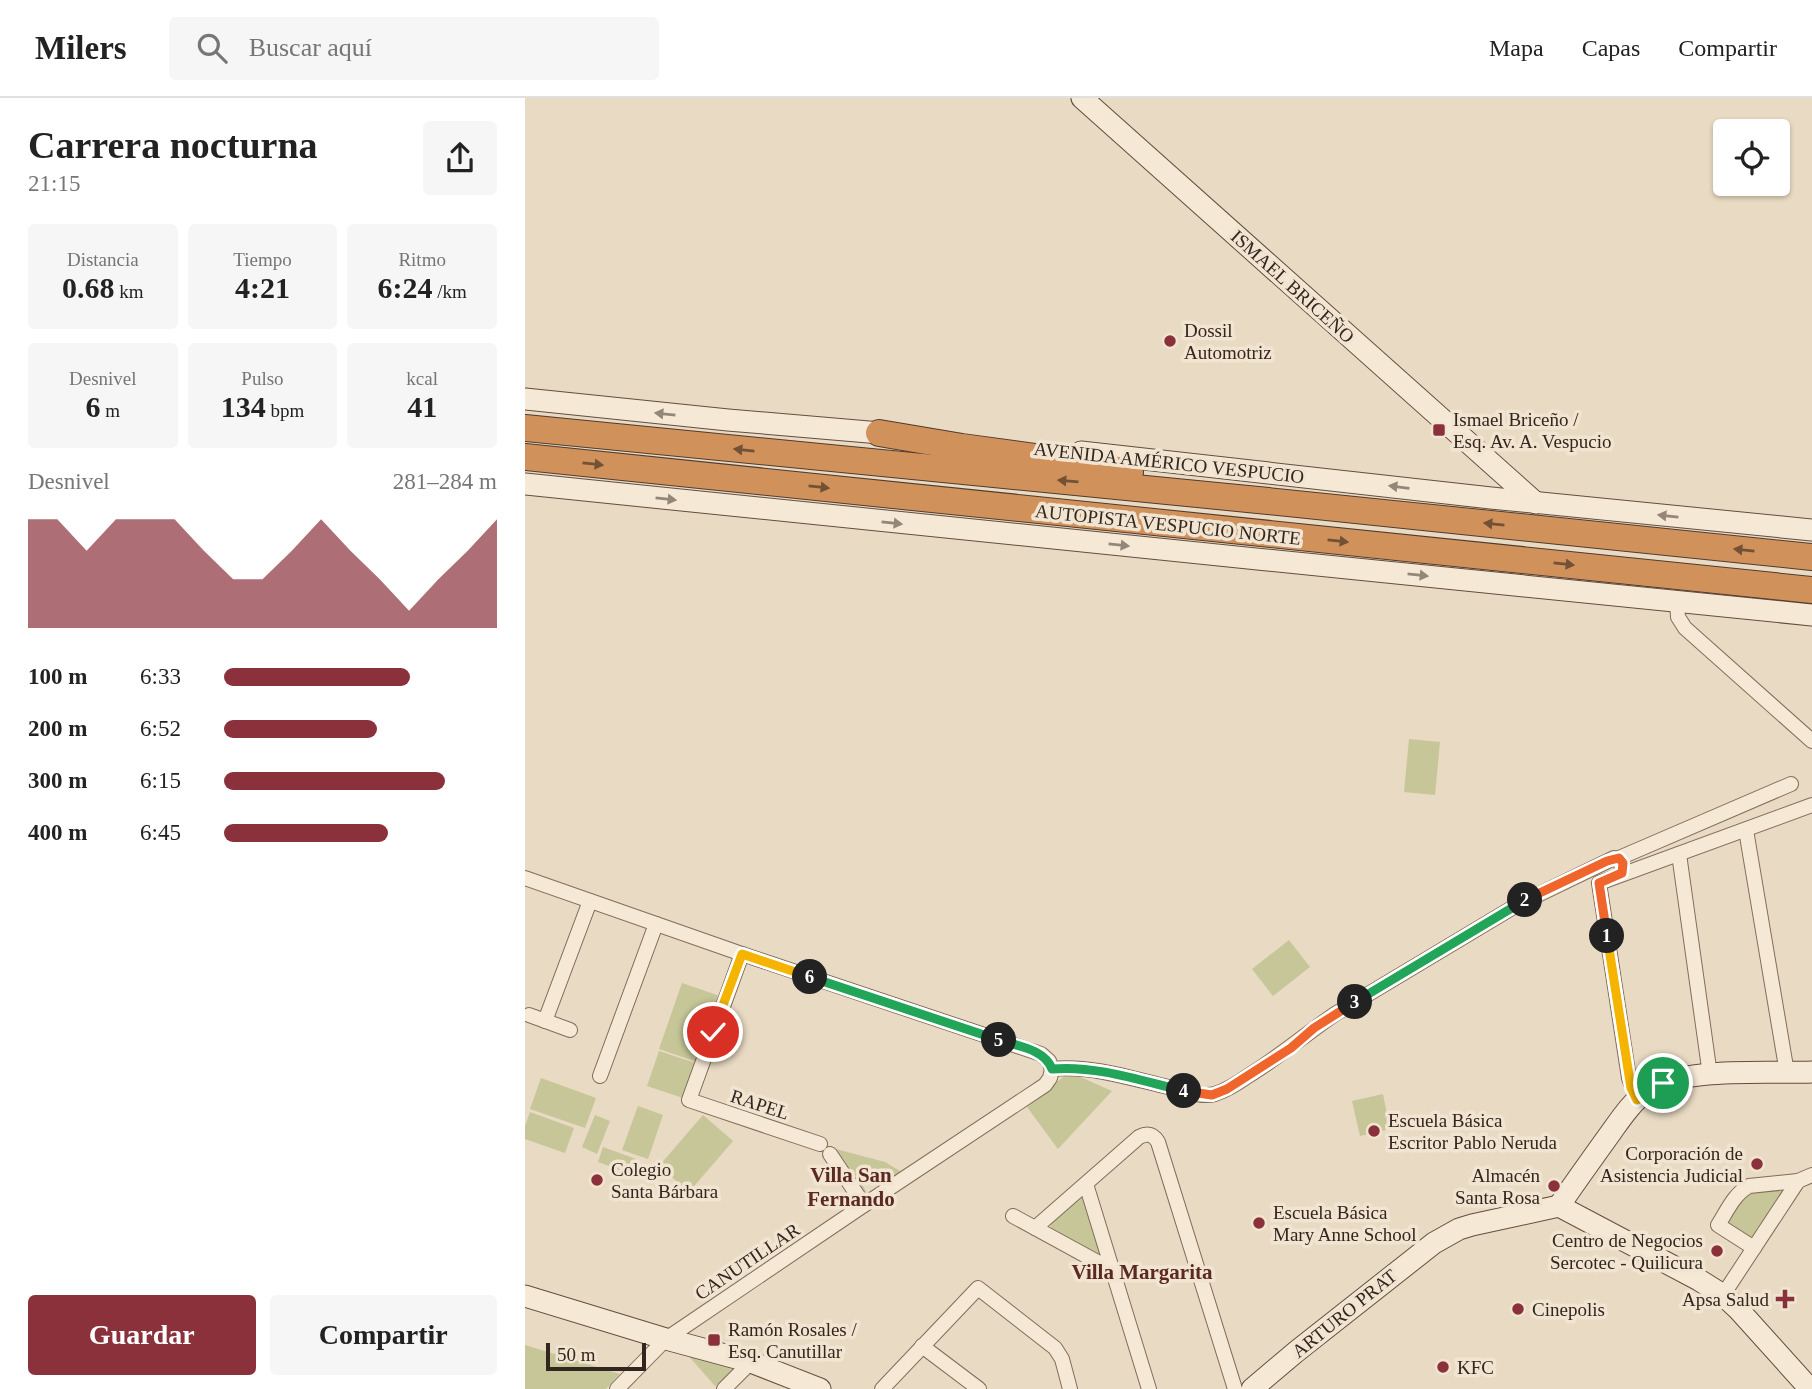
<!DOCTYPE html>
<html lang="es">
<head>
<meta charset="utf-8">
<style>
	body { margin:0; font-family:"Times New Roman",serif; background:#f6f6f6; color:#222; height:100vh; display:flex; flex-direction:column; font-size:26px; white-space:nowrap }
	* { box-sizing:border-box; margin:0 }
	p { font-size:23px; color:#767676 }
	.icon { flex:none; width:38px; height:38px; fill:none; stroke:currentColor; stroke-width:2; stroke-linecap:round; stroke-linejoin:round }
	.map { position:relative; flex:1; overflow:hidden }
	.details { display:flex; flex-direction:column; background:#fff; width:525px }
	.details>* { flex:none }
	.buttons { position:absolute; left:1188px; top:21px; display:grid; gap:14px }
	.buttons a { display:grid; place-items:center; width:77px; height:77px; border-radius:7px; background:#fff; box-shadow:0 2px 5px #0004; font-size:35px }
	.scale { position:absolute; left:21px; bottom:18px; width:100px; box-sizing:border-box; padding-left:7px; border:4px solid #33261e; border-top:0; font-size:19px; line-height:24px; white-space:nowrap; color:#33261e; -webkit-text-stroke:5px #f1e5d2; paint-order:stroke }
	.pin { position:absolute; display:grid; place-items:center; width:60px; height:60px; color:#fff; margin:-30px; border:4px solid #fff; border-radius:50%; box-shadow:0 2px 7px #0007 }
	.km { position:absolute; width:35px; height:35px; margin:-18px; border-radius:50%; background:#222; color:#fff; font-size:19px; line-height:35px; text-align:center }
	.round { display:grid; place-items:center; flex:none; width:74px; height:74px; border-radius:7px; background:#f6f6f6 }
	.summary { display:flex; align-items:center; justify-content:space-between; height:119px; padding:0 28px }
	h1 { font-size:38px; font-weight:800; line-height:52px }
	.figures { display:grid; grid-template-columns:repeat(3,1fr); gap:10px; height:119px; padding:7px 28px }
	.figures div { display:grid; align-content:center; border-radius:7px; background:#f6f6f6; text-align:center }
	.figures b { font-size:30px; font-weight:800 }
	.figures small { font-size:19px; font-weight:400 }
	.figures p { font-size:19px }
	.chart { height:196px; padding:14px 28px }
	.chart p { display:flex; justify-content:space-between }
	.chart svg { width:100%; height:126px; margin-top:7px; fill:#8b313c; opacity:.7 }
	.cta { display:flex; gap:14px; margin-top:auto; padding:14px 28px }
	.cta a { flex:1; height:80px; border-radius:7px; background:#8b313c; color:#fff; font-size:28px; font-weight:800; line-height:80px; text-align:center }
	.cta a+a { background:#f6f6f6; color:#222 }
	ul { padding:0 28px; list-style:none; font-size:23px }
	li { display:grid; grid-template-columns:112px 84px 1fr; align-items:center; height:52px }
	li i { height:18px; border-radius:9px; background:#8b313c }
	header { display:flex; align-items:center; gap:42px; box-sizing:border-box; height:98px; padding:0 35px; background:#fff; border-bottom:2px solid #e0e0e0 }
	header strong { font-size:33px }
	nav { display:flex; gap:38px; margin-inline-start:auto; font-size:24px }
	.search { width:490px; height:63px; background:#f6f6f6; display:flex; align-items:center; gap:18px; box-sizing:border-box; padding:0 24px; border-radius:7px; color:#767676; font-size:26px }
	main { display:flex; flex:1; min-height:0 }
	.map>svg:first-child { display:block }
	.green { fill:#c6c698 }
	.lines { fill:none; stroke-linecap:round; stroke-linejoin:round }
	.street-casing { stroke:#826c5c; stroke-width:16 }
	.secondary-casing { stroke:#634d3f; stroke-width:23 }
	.highway-casing { stroke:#503b2f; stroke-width:28 }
	.street { stroke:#f5e8d5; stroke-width:14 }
	.secondary { stroke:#f5e8d5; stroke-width:21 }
	.highway { stroke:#d1915b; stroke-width:26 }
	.oneway { fill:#94877a }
	.oneway2 { fill:#725136 }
	.split-1-casing { stroke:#fff; stroke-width:14 }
	.split-2-casing { stroke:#fff; stroke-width:14 }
	.split-3-casing { stroke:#fff; stroke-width:14 }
	.split-4-casing { stroke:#fff; stroke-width:14 }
	.split-5-casing { stroke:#fff; stroke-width:14 }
	.split-6-casing { stroke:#fff; stroke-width:14 }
	.split-7-casing { stroke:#fff; stroke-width:14 }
	.split-1 { stroke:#f5b400; stroke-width:9 }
	.split-2 { stroke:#f0652b; stroke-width:9 }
	.split-3 { stroke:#22a559; stroke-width:9 }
	.split-4 { stroke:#f0652b; stroke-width:9 }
	.split-5 { stroke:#22a559; stroke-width:9 }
	.split-6 { stroke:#22a559; stroke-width:9 }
	.split-7 { stroke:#f5b400; stroke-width:9 }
	.poi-dot { fill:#8b313c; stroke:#f1e5d2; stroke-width:2.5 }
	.labels { text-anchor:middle; stroke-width:7; stroke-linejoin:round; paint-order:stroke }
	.street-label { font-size:19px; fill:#33261e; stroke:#f1e5d2 }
	.poi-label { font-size:19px; fill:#33261e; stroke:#f1e5d2; text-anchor:start }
	.neighbourhood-label { font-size:21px; font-weight:bold; fill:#5b2822; stroke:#f1e5d2 }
</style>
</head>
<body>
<header>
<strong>Milers</strong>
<div class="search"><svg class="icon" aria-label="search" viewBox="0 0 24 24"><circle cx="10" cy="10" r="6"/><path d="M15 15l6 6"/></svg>Buscar aquí</div>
<nav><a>Mapa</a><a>Capas</a><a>Compartir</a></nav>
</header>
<main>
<section class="details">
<div class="summary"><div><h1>Carrera nocturna</h1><p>21:15</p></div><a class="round"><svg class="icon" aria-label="share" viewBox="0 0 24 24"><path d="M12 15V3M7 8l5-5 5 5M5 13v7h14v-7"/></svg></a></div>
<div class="figures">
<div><p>Distancia</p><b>0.68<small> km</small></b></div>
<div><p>Tiempo</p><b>4:21</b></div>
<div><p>Ritmo</p><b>6:24<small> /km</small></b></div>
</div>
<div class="figures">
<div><p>Desnivel</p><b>6<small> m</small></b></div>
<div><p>Pulso</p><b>134<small> bpm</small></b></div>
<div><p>kcal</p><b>41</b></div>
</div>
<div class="chart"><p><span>Desnivel</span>281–284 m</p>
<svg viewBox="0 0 160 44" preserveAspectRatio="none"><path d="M0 44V6L10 6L20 17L30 6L40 6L50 6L60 17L70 27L80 27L90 17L100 6L110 17L120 27L130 38L140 27L150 17L160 6V44z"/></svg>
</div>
<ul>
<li><b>100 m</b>6:33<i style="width:68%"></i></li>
<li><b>200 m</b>6:52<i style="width:56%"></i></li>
<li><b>300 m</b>6:15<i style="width:81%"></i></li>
<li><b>400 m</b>6:45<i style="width:60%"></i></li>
</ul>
<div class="cta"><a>Guardar</a><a>Compartir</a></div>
</section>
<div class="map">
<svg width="1287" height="1291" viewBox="0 0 1287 1291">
	<rect width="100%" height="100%" fill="#e9dac3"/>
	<g class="green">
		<polygon points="884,641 915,644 910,697 879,694"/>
		<polygon points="764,842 785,869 748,898 727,871"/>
		<polygon points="157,885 195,898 172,964 134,951"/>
		<polygon points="134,953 170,965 158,1000 122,988"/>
		<polygon points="544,974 587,993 533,1051 502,1009"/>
		<polygon points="16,980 71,1000 60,1030 5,1011"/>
		<polygon points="858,996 865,1031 835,1038 827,1003"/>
		<polygon points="113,1008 138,1017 123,1061 97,1052"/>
		<polygon points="5,1014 49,1030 40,1055 0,1041 0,1028"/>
		<polygon points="70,1017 85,1023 72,1056 57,1049"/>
		<polygon points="178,1017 208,1043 164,1094 134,1068"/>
		<polygon points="78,1049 111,1061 106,1076 73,1064"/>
		<polygon points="311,1051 360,1064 380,1076 368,1084 359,1072 337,1086 344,1099 341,1101 310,1052"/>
		<polygon points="1262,1089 1227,1141 1199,1125 1221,1095"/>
		<polygon points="558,1094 579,1163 527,1135 525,1122"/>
		<polygon points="0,1247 95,1276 81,1291 0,1291"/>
		<polygon points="160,1254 213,1268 190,1288"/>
	</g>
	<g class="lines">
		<defs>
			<g id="street">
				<polyline points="1152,503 1153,519 1160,530 1287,643"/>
				<polyline points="1221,732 1262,975"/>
				<polyline points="1154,756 1185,977"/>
				<polyline points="1094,760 1266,686"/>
				<polyline points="0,780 217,856 516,956 524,963 527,971"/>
				<polyline points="217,856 164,1002 295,1046"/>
				<polyline points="4,917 45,932"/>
				<polyline points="20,923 65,803"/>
				<path d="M527,971C565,967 605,980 643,989C657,992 676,1000 690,996C702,992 713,985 723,978C754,959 781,936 810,916L992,807L1089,760L1096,762L1097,775"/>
				<polyline points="75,978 131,826"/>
				<polyline points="1112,1002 1104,980 1074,785 1287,707"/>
				<polyline points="305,1056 339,1107"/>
				<polyline points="561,1086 624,1291"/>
				<polyline points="488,1118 587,1172"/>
				<path d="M510,1130L614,1039C622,1035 628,1036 633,1044L710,1291"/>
				<path d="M1229,1150L1193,1127C1202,1113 1209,1096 1224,1088L1273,1083"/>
				<polyline points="1198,1197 1273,1083 1287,1077"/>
				<polyline points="397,1248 454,1291"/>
				<polyline points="92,1291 141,1241 339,1107 520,987 525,980 527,971"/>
				<polyline points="199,1291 226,1264"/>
				<polyline points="357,1291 453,1190 530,1250 537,1261 545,1291"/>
			</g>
			<g id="secondary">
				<polyline points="557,0 1011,405"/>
				<polyline points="0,301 203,322 367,336"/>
				<polyline points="556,354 966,400 1287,432"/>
				<path d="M0,386C429,433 858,472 1287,517"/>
				<polyline points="1034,1108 1174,1182 1198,1197 1213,1211 1285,1291"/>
				<path d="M1034,1108C1051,1083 1069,1058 1087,1033C1097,1019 1108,1003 1122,993C1159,968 1243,976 1287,974"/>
				<polyline points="0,1198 141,1241 226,1264 295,1291"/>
				<polyline points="727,1291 772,1253 909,1145 934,1131 947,1127 1034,1108"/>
			</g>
			<g id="highway">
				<polyline points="0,330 733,402 1287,459"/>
				<polyline points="354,335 437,349 554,365 605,374"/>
				<polyline points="0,359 1287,492"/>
			</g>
		</defs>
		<use href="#street" class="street-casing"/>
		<use href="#secondary" class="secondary-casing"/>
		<use href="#highway" class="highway-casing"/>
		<use href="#street" class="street"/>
		<use href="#secondary" class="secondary"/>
		<use href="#highway" class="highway"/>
	</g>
	<defs><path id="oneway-solid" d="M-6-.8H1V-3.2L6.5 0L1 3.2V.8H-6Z" transform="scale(1.75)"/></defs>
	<g class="oneway">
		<use href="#oneway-solid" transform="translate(140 316) rotate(-174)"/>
		<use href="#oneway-solid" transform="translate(874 389) rotate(-173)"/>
		<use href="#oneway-solid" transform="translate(141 401) rotate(6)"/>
		<use href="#oneway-solid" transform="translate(1143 418) rotate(-174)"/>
		<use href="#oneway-solid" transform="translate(367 425) rotate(6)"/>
		<use href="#oneway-solid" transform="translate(594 447) rotate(6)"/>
		<use href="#oneway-solid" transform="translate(893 477) rotate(6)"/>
	</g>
	<g class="oneway2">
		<use href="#oneway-solid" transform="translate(219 352) rotate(-174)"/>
		<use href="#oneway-solid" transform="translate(68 366) rotate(6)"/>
		<use href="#oneway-solid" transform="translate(543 383) rotate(-175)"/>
		<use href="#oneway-solid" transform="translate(294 389) rotate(6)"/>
		<use href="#oneway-solid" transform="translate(969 426) rotate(-174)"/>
		<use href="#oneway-solid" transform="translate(813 443) rotate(6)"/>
		<use href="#oneway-solid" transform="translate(1219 452) rotate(-174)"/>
		<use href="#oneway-solid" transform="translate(1039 466) rotate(6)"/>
	</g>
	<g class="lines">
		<defs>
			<polyline id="split-1" points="1082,838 1106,990 1112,1002 1123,992 1138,985"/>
			<polyline id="split-2" points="1000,802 1082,763 1094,760 1098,765 1097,775 1074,785 1082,838"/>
			<polyline id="split-3" points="830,904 1000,802"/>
			<polyline id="split-4" points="659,993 687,997 702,991 766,950 789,930 830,904"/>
			<path id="split-5" d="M474,942C492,948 520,951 527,971C571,967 617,983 659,993"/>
			<polyline id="split-6" points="285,879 474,942"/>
			<polyline id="split-7" points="188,934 217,856 285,879"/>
		</defs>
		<use href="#split-1" class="split-1-casing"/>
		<use href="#split-2" class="split-2-casing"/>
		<use href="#split-3" class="split-3-casing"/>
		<use href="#split-4" class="split-4-casing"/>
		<use href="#split-5" class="split-5-casing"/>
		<use href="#split-6" class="split-6-casing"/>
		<use href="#split-7" class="split-7-casing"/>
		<use href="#split-1" class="split-1"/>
		<use href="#split-2" class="split-2"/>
		<use href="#split-3" class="split-3"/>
		<use href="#split-4" class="split-4"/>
		<use href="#split-5" class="split-5"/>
		<use href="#split-6" class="split-6"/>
		<use href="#split-7" class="split-7"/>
	</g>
	<g class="poi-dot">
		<circle cx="645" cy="243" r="7"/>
		<rect x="907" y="325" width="14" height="14" rx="3.5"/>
		<circle cx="849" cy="1033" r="7"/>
		<circle cx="1232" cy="1066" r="7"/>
		<circle cx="72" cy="1082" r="7"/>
		<circle cx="1029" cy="1088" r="7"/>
		<circle cx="734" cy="1125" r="7"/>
		<circle cx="1192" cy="1153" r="7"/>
		<path d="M1256.5 1190.5h7v7h7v7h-7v7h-7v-7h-7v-7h7z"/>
		<circle cx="993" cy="1211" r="7"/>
		<rect x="182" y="1235" width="14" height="14" rx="3.5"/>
		<circle cx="918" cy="1269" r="7"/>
	</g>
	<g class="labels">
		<g class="street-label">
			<text transform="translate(768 188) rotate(42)" y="7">ISMAEL BRICEÑO</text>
			<text transform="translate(644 364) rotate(6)" y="7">AVENIDA AMÉRICO VESPUCIO</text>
			<text transform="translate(643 426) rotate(6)" y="7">AUTOPISTA VESPUCIO NORTE</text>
			<text transform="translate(235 1006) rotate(18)" y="7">RAPEL</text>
			<text transform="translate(222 1163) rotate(-34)" y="7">CANUTILLAR</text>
			<text transform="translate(819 1215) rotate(-39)" y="7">ARTURO PRAT</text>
		</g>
		<g class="poi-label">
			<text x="659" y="239">Dossil<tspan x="659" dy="22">Automotriz</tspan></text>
			<text x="928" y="328">Ismael Briceño /<tspan x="928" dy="22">Esq. Av. A. Vespucio</tspan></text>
			<text x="863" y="1029">Escuela Básica<tspan x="863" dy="22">Escritor Pablo Neruda</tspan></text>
			<text x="1218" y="1062" text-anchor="end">Corporación de<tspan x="1218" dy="22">Asistencia Judicial</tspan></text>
			<text x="86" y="1078">Colegio<tspan x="86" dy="22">Santa Bárbara</tspan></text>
			<text x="1015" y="1084" text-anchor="end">Almacén<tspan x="1015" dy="22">Santa Rosa</tspan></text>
			<text x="748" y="1121">Escuela Básica<tspan x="748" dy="22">Mary Anne School</tspan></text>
			<text x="1178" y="1149" text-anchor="end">Centro de Negocios<tspan x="1178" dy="22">Sercotec - Quilicura</tspan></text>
			<text x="1244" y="1208" text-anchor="end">Apsa Salud</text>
			<text x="1007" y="1218">Cinepolis</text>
			<text x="203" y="1238">Ramón Rosales /<tspan x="203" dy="22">Esq. Canutillar</tspan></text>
			<text x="932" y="1276">KFC</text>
		</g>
		<g class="neighbourhood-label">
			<text x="326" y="1084">Villa San<tspan x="326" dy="24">Fernando</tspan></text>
			<text x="617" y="1181">Villa Margarita</text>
		</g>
	</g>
</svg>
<div class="buttons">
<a><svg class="icon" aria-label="locate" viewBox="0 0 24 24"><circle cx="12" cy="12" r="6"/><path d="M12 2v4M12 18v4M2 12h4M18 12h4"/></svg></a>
</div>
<div class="scale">50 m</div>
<div class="pin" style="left:1138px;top:985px;background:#1e9e55"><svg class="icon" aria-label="arrive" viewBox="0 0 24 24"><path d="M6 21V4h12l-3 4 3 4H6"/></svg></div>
<div class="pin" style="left:188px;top:934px;background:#d93025"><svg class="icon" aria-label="check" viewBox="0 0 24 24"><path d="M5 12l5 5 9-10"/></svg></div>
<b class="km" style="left:1082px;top:838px">1</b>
<b class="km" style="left:1000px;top:802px">2</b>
<b class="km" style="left:830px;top:904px">3</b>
<b class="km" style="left:659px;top:993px">4</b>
<b class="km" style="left:474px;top:942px">5</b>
<b class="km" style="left:285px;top:879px">6</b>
</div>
</main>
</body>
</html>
